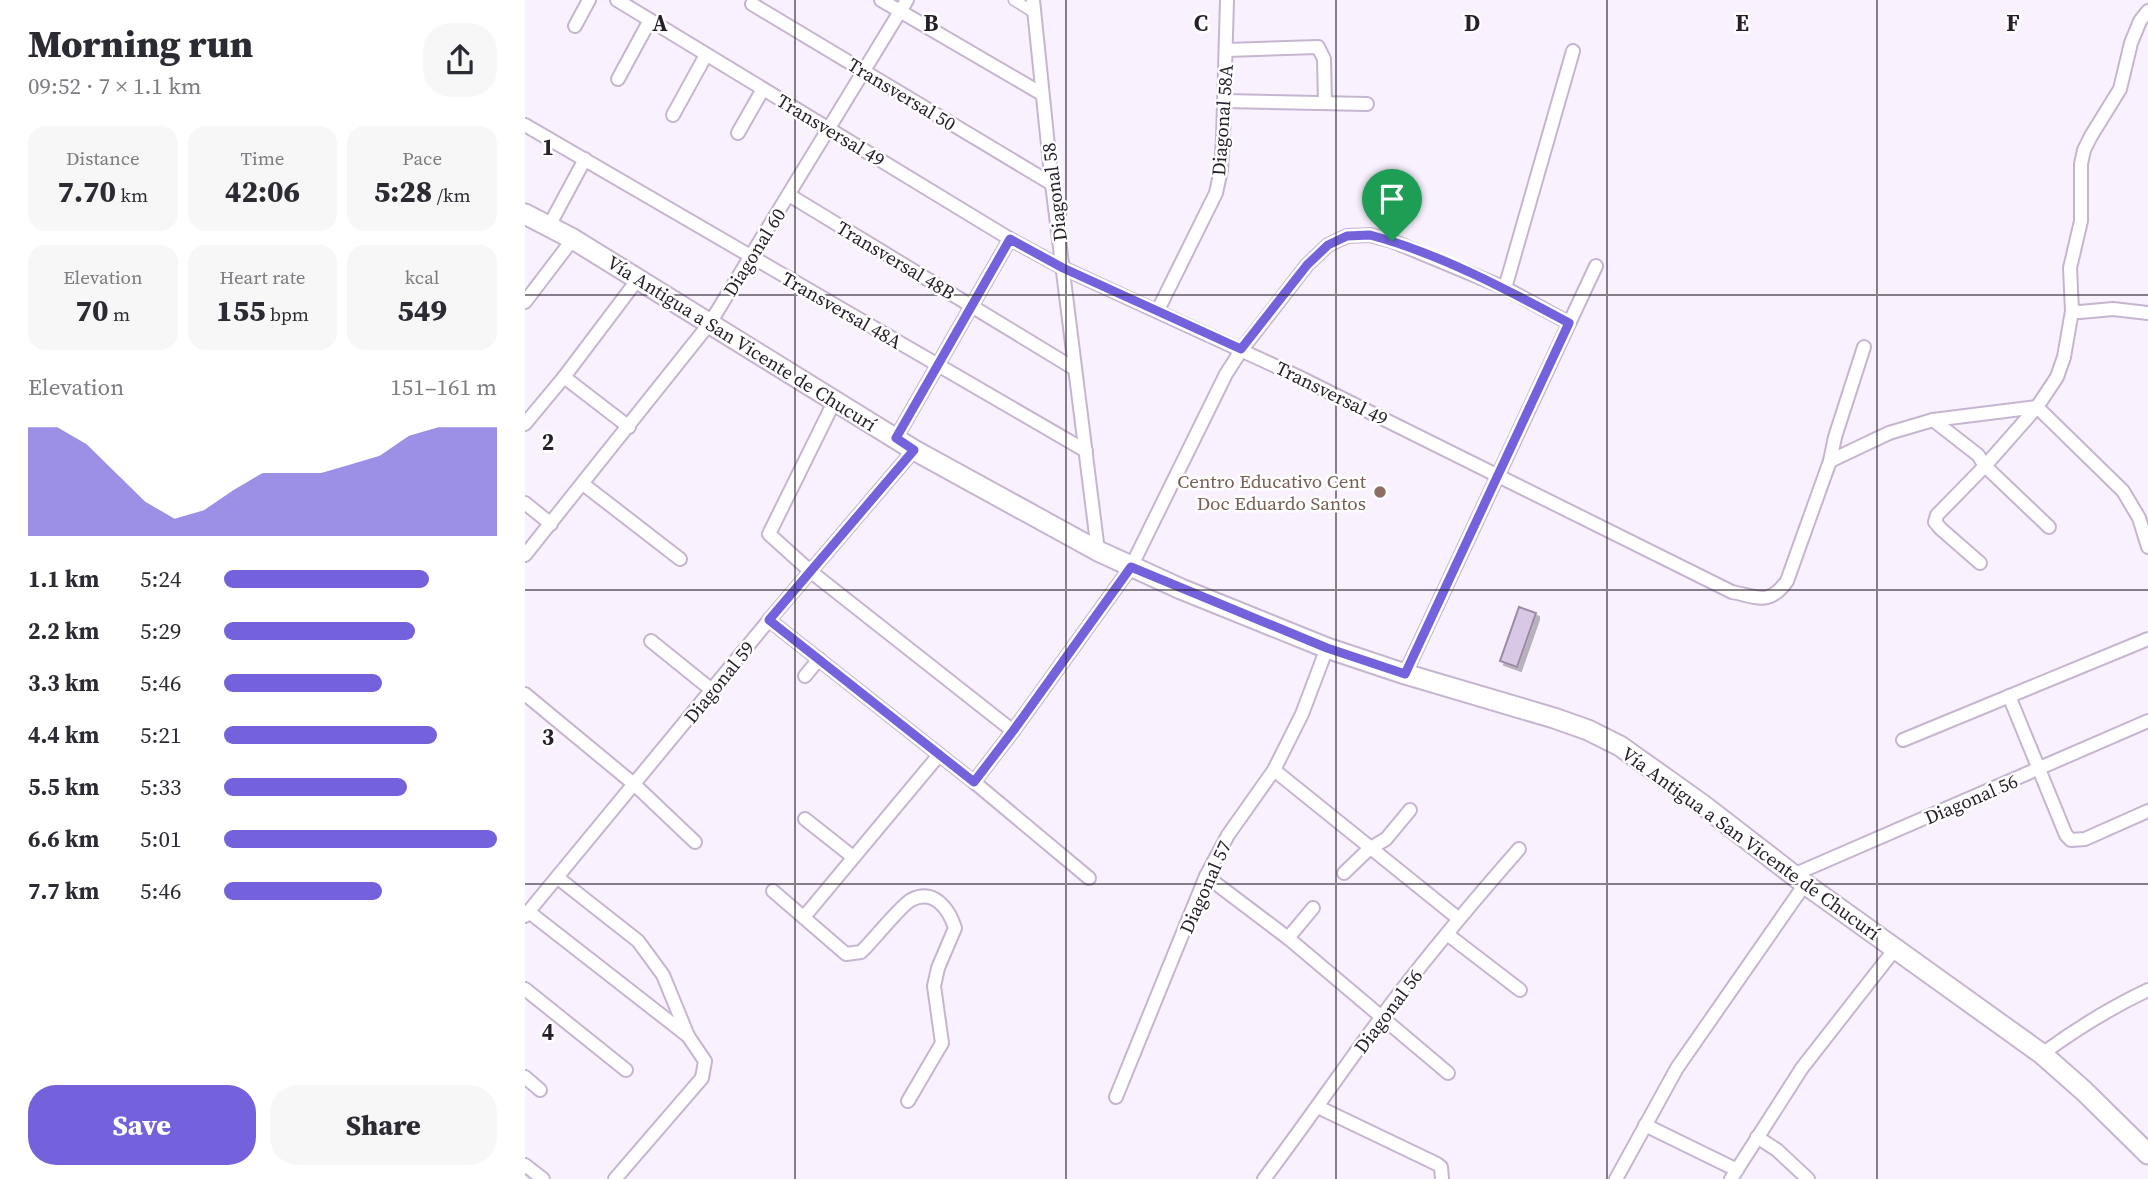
<!DOCTYPE html>
<html lang="en">
<head>
<meta charset="utf-8">
<style>
	body { margin:0; font-family:"Source Serif 4",serif; background:#f7f7f7; color:#2b2b33; height:100vh; display:flex; flex-direction:column; font-size:26px; white-space:nowrap }
	* { box-sizing:border-box; margin:0 }
	p { font-size:23px; color:#7c7c81 }
	.icon { flex:none; width:38px; height:38px; fill:none; stroke:currentColor; stroke-width:2; stroke-linecap:round; stroke-linejoin:round }
	.map { position:relative; flex:1; overflow:hidden }
	.panel { display:flex; flex-direction:column; background:#fff; width:525px }
	.panel>* { flex:none }
	.pin { position:absolute; display:grid; place-items:center; width:60px; height:60px; color:#fff; margin:-72px -30px; border-radius:50% 50% 50% 0; rotate:-45deg; box-shadow:0 0 7px #0007 }
	.pin .icon { rotate:45deg }
	.round { display:grid; place-items:center; flex:none; width:74px; height:74px; border-radius:28px; background:#f7f7f7 }
	.head { display:flex; align-items:center; justify-content:space-between; height:119px; padding:0 28px }
	h1 { font-size:38px; font-weight:800; line-height:52px }
	.stats { display:grid; grid-template-columns:repeat(3,1fr); gap:10px; height:119px; padding:7px 28px }
	.stats div { display:grid; align-content:center; border-radius:18px; background:#f7f7f7; text-align:center }
	.stats b { font-size:30px; font-weight:800 }
	.stats small { font-size:19px; font-weight:400 }
	.stats p { font-size:19px }
	.chart { height:196px; padding:14px 28px }
	.chart p { display:flex; justify-content:space-between }
	.chart svg { width:100%; height:126px; margin-top:7px; fill:#7362dc; opacity:.7 }
	.cta { display:flex; gap:14px; margin-top:auto; padding:14px 28px }
	.cta a { flex:1; height:80px; border-radius:28px; background:#7362dc; color:#fff; font-size:28px; font-weight:800; line-height:80px; text-align:center }
	.cta a+a { background:#f7f7f7; color:#2b2b33 }
	ul { padding:0 28px; list-style:none; font-size:23px }
	li { display:grid; grid-template-columns:112px 84px 1fr; align-items:center; height:52px }
	li i { height:18px; border-radius:9px; background:#7362dc }
	main { display:flex; flex:1; min-height:0 }
	.map>svg:first-child { display:block }
	.building { fill:#d9c8e5; stroke:#9a8aa5; stroke-width:2; filter:url(#shadow) }
	.lines { fill:none; stroke-linecap:round; stroke-linejoin:round }
	.pedestrian-casing { stroke:#c6b5d1; stroke-width:13 }
	.minor-casing { stroke:#c6b5d1; stroke-width:16 }
	.secondary-casing { stroke:#c6b5d1; stroke-width:23 }
	.pedestrian { stroke:#fff; stroke-width:10 }
	.minor { stroke:#fff; stroke-width:12 }
	.secondary { stroke:#fff; stroke-width:19 }
	.route-casing { stroke:#fff; stroke-width:14 }
	.route { stroke:#7362dc; stroke-width:9 }
	.grid { fill:none; stroke:#261f2a; stroke-width:2; stroke-opacity:0.55 }
	.education-dot { fill:#8d6e63; stroke:#fff; stroke-width:2.5 }
	.labels { text-anchor:middle; stroke-width:5; stroke-linejoin:round; paint-order:stroke }
	.street-label { font-size:19px; fill:#261f2a; stroke:#fff }
	.education-label { font-size:19px; fill:#785e54; stroke:#fff; text-anchor:end }
	.grid-label { font-size:23px; text-anchor:middle; font-weight:bold; fill:#261f2a; stroke:#fff; stroke-width:5; stroke-linejoin:round; paint-order:stroke }
</style>
</head>
<body>
<main>
<section class="panel">
<div class="head"><div><h1>Morning run</h1><p>09:52 · 7 × 1.1 km</p></div><a class="round"><svg class="icon" aria-label="share" viewBox="0 0 24 24"><path d="M12 15V3M7 8l5-5 5 5M5 13v7h14v-7"/></svg></a></div>
<div class="stats">
<div><p>Distance</p><b>7.70<small> km</small></b></div>
<div><p>Time</p><b>42:06</b></div>
<div><p>Pace</p><b>5:28<small> /km</small></b></div>
</div>
<div class="stats">
<div><p>Elevation</p><b>70<small> m</small></b></div>
<div><p>Heart rate</p><b>155<small> bpm</small></b></div>
<div><p>kcal</p><b>549</b></div>
</div>
<div class="chart"><p><span>Elevation</span>151–161 m</p>
<svg viewBox="0 0 160 44" preserveAspectRatio="none"><path d="M0 44V6L10 6L20 12L30 22L40 32L50 38L60 35L70 28L80 22L90 22L100 22L110 19L120 16L130 9L140 6L150 6L160 6V44z"/></svg>
</div>
<ul>
<li><b>1.1 km</b>5:24<i style="width:75%"></i></li>
<li><b>2.2 km</b>5:29<i style="width:70%"></i></li>
<li><b>3.3 km</b>5:46<i style="width:58%"></i></li>
<li><b>4.4 km</b>5:21<i style="width:78%"></i></li>
<li><b>5.5 km</b>5:33<i style="width:67%"></i></li>
<li><b>6.6 km</b>5:01<i style="width:100%"></i></li>
<li><b>7.7 km</b>5:46<i style="width:58%"></i></li>
</ul>
<div class="cta"><a>Save</a><a>Share</a></div>
</section>
<div class="map">
<svg width="1623" height="1179" viewBox="0 0 1623 1179">
	<defs>
		<filter id="shadow"><feDropShadow dx="4" dy="4" stdDeviation="0" flood-color="#0004"/></filter>
	</defs>
	<rect width="100%" height="100%" fill="#f9f2fe"/>
	<polygon class="building" points="994,607 1011,613 992,667 975,661"/>
	<g class="lines">
		<defs>
			<polyline id="pedestrian" points="489,0 510,13"/>
			<g id="minor">
				<path d="M92,0L485,239L538,268L774,377L1207,592C1233,597 1244,606 1262,581L1305,461L1310,437L1339,347"/>
				<polyline points="356,0 517,94"/>
				<polyline points="508,0 527,184 573,551"/>
				<polyline points="227,4 527,184"/>
				<polyline points="50,26 64,0"/>
				<polyline points="701,50 793,47 799,59 800,103"/>
				<polyline points="93,79 125,20"/>
				<polyline points="700,101 842,104"/>
				<polyline points="148,115 181,55"/>
				<polyline points="0,125 561,451"/>
				<polyline points="213,133 238,89"/>
				<polyline points="264,195 550,369"/>
				<polyline points="24,226 60,159"/>
				<polyline points="980,288 1048,51"/>
				<polyline points="0,302 48,239"/>
				<polyline points="633,310 691,193 696,170 698,138 702,0"/>
				<polyline points="1547,311 1545,268 1556,221 1556,164 1559,150 1566,136 1595,89 1606,43 1615,21 1623,11"/>
				<polyline points="39,377 104,427"/>
				<polyline points="310,400 244,534 285,571 488,731"/>
				<polyline points="1408,420 1453,455 1460,466 1524,527"/>
				<polyline points="0,424 39,377 113,279"/>
				<polyline points="371,438 485,239"/>
				<polyline points="1305,461 1364,433 1408,420 1512,407 1598,491 1614,518 1623,547"/>
				<polyline points="58,484 155,559"/>
				<polyline points="0,503 26,524"/>
				<polyline points="0,555 185,323 382,0"/>
				<polyline points="1455,563 1416,529 1410,522 1412,515 1460,466 1512,407 1532,377 1539,357 1547,311 1555,312 1588,309 1623,313"/>
				<polyline points="244,620 449,782 564,878"/>
				<polyline points="126,641 188,691"/>
				<polyline points="880,674 1071,266"/>
				<polyline points="280,676 294,659"/>
				<polyline points="0,694 110,785 170,842"/>
				<polyline points="1484,696 1541,835 1546,840 1560,839 1623,811"/>
				<polyline points="1378,740 1623,639"/>
				<polyline points="749,770 934,919"/>
				<polyline points="449,782 488,731 606,567 701,374 717,349 782,265 803,245 822,236 845,235 867,241 980,288 1044,323"/>
				<polyline points="280,819 328,857"/>
				<polyline points="819,873 844,849 861,839 885,810"/>
				<polyline points="1268,875 1623,721"/>
				<polyline points="681,876 763,938 923,1073"/>
				<polyline points="33,878 113,941 138,975 163,1036 180,1061 177,1078 90,1179"/>
				<path d="M248,891L321,954L336,952C348,941 375,906 386,900C409,888 424,909 430,928L413,968L409,986L417,1043L383,1101"/>
				<polyline points="4,912 163,1036"/>
				<polyline points="0,916 244,620 389,450"/>
				<polyline points="279,917 414,755"/>
				<polyline points="922,934 995,990"/>
				<polyline points="763,938 788,908"/>
				<polyline points="0,989 101,1070"/>
				<path d="M1517,1054C1551,1029 1585,1008 1623,990"/>
				<polyline points="0,1077 15,1090"/>
				<polyline points="591,1097 681,876 703,835 749,770 777,714 802,648"/>
				<polyline points="793,1107 912,1164 916,1167 917,1179"/>
				<polyline points="1120,1125 1212,1170"/>
				<polyline points="1232,1137 1252,1150 1283,1179"/>
				<polyline points="0,1165 18,1179"/>
				<path d="M739,1179C779,1126 816,1072 855,1019C898,960 946,904 994,849"/>
				<polyline points="1091,1179 1152,1068 1280,884"/>
				<polyline points="1206,1179 1277,1068 1370,949"/>
			</g>
			<polyline id="secondary" points="0,214 48,239 389,450 573,551 656,589 802,648 880,674 1029,718 1063,730 1095,746 1178,805 1280,884 1517,1054 1559,1091 1623,1154"/>
		</defs>
		<use href="#pedestrian" class="pedestrian-casing"/>
		<use href="#minor" class="minor-casing"/>
		<use href="#secondary" class="secondary-casing"/>
		<use href="#pedestrian" class="pedestrian"/>
		<use href="#minor" class="minor"/>
		<use href="#secondary" class="secondary"/>
	</g>
	<g class="lines">
		<defs>
			<path id="route" d="M845,235C913,253 981,289 1044,323L880,674L802,648L606,567L488,731L449,782L244,620L389,450L371,438L485,239L538,268L716,349L782,265L803,245L822,236Z"/>
		</defs>
		<use href="#route" class="route-casing"/>
		<use href="#route" class="route"/>
	</g>
	<path class="grid" d="M270,0V1179M541,0V1179M811,0V1179M1082,0V1179M1352,0V1179M0,295H1623M0,590H1623M0,884H1623"/>
	<circle class="education-dot" cx="855" cy="492" r="7"/>
	<g class="labels">
		<g class="street-label">
			<text transform="translate(377 94) rotate(31)" y="7">Transversal 50</text>
			<text transform="translate(697 120) rotate(-86)" y="7">Diagonal 58A</text>
			<text transform="translate(306 130) rotate(31)" y="7">Transversal 49</text>
			<text transform="translate(529 192) rotate(-97)" y="7">Diagonal 58</text>
			<text transform="translate(229 252) rotate(-58)" y="7">Diagonal 60</text>
			<text transform="translate(371 260) rotate(31)" y="7">Transversal 48B</text>
			<text transform="translate(317 310) rotate(30)" y="7">Transversal 48A</text>
			<text transform="translate(217 343) rotate(32)" y="7">Vía Antigua a San Vicente de Chucurí</text>
			<text transform="translate(807 393) rotate(26)" y="7">Transversal 49</text>
			<text transform="translate(194 682) rotate(-51)" y="7">Diagonal 59</text>
			<text transform="translate(1446 799) rotate(-23)" y="7">Diagonal 56</text>
			<text transform="translate(1226 843) rotate(36)" y="7">Vía Antigua a San Vicente de Chucurí</text>
			<text transform="translate(680 887) rotate(-66)" y="7">Diagonal 57</text>
			<text transform="translate(863 1011) rotate(-53)" y="7">Diagonal 56</text>
		</g>
		<g class="education-label">
			<text x="841" y="488">Centro Educativo Cent<tspan x="841" dy="22">Doc Eduardo Santos</tspan></text>
		</g>
	</g>
	<g class="grid-label">
		<text x="135" y="31">A</text>
		<text x="406" y="31">B</text>
		<text x="676" y="31">C</text>
		<text x="947" y="31">D</text>
		<text x="1217" y="31">E</text>
		<text x="1488" y="31">F</text>
		<text x="23" y="155">1</text>
		<text x="23" y="450">2</text>
		<text x="23" y="745">3</text>
		<text x="23" y="1040">4</text>
	</g>
</svg>
<div class="pin" style="left:867px;top:241px;background:#1e9e55"><svg class="icon" aria-label="arrive" viewBox="0 0 24 24"><path d="M6 21V4h12l-3 4 3 4H6"/></svg></div>
</div>
</main>
</body>
</html>
